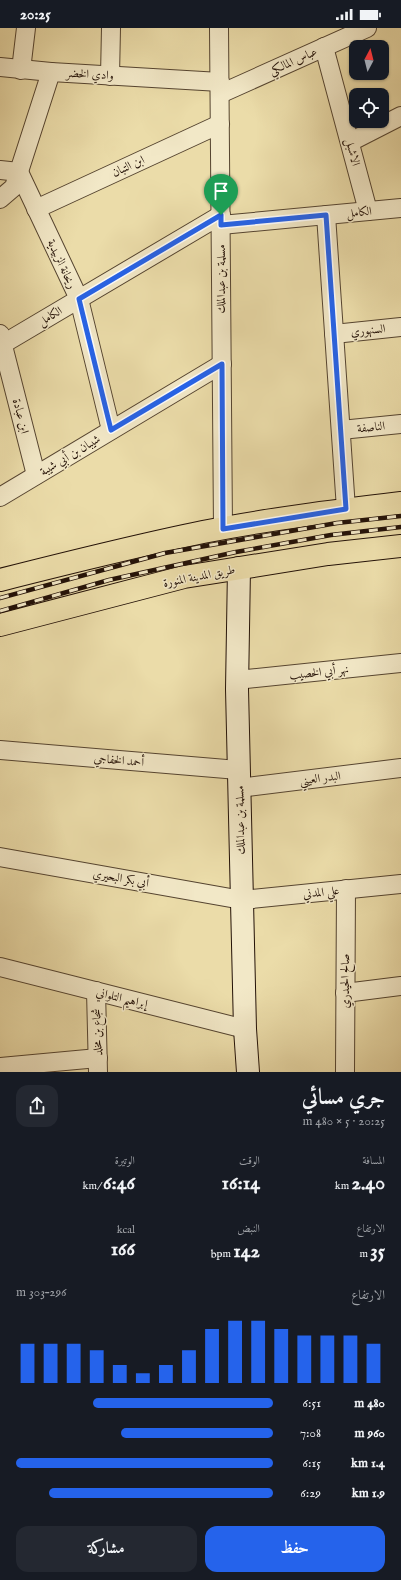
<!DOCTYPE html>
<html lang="ar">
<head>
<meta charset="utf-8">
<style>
	body { margin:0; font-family:"IM FELL English",Amiri,serif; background:#242831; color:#f1f3f6; direction:rtl; height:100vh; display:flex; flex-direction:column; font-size:15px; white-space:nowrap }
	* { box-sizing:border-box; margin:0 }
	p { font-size:13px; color:#9ea1a6 }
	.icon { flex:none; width:22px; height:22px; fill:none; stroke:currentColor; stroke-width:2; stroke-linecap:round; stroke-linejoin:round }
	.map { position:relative; height:1044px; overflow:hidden; direction:ltr }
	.drawer { display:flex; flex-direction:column; background:#171b24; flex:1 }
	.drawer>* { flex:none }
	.needle { width:26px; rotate:7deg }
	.buttons { position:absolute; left:349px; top:12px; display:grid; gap:8px }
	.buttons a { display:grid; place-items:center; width:40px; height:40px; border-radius:8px; background:#171b24; box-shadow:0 1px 3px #0004; font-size:20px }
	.pin { position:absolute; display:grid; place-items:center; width:34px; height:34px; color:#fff; margin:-41px -17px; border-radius:50% 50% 50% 0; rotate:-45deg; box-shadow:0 0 4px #0007 }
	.pin .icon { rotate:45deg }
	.round { display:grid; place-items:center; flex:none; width:42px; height:42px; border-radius:12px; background:#242831 }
	.summary { display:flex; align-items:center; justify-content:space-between; height:68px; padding:0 16px }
	h1 { font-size:22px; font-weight:700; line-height:30px }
	.stats { display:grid; grid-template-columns:repeat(3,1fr); gap:6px; height:68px; padding:4px 16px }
	.stats div { display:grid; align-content:center }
	.stats b { font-size:20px; font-weight:700 }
	.stats small { font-size:11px; font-weight:400 }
	.stats p { font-size:11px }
	.chart { height:112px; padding:8px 16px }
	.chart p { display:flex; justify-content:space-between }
	.chart svg { width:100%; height:72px; margin-top:4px; stroke:#2563eb; stroke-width:6 }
	.action { display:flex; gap:8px; margin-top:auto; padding:8px 16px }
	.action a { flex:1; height:46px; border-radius:12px; background:#2563eb; color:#fff; font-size:16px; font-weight:700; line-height:46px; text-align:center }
	.action a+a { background:#242831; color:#f1f3f6 }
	ul { padding:0 16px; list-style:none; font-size:13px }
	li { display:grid; grid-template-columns:64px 48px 1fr; align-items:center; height:30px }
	li i { height:10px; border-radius:5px; background:#2563eb }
	.status { display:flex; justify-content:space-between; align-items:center; height:28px; padding:0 20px; background:#171b24; direction:ltr }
	.status svg { height:11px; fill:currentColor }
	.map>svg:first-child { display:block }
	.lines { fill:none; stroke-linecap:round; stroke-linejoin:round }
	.street-casing { stroke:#554430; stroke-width:20 }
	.secondary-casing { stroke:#231107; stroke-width:24 }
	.primary-casing { stroke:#231107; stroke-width:24 }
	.street { stroke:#f2e8c7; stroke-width:18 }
	.secondary { stroke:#f2e8c7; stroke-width:22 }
	.primary { stroke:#ebdca9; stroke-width:22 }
	.rail-casing { stroke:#231107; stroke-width:4.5 }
	.rail { stroke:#f2e8c7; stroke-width:3; stroke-dasharray:9; stroke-linecap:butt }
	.route-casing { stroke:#fff; stroke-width:8 }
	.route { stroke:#2563eb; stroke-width:5 }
	.labels { text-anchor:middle; stroke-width:3; stroke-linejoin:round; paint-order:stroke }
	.street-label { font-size:12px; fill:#231107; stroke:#f2e8c7 }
</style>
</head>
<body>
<div class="status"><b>20:25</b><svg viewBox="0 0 49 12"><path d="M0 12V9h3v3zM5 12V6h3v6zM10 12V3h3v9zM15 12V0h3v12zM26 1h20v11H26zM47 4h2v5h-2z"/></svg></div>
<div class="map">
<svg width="401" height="1044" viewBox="0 0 401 1044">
	<rect width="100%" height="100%" fill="#ebdca9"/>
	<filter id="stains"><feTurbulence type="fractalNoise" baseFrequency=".005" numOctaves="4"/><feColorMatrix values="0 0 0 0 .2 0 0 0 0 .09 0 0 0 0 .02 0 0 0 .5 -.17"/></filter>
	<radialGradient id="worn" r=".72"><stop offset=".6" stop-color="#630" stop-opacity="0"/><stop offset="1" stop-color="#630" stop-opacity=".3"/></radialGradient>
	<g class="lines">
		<defs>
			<g id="street">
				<polyline points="219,0 223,501"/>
				<polyline points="324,19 368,183"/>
				<polyline points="0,39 51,44"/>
				<polyline points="21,42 26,0"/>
				<polyline points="110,48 111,0"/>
				<polyline points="220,66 367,0"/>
				<polyline points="350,114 401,88"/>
				<polyline points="0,142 19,144 79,271 111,402"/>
				<polyline points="0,171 14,159 51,44 220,54"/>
				<polyline points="36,181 220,96"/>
				<polyline points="326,187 346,481"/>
				<polyline points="221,197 401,180"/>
				<polyline points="0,306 36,447"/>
				<polyline points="334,306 401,299"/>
				<polyline points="3,316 221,187"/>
				<polyline points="341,402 401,396"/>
				<polyline points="0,469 222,336"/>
				<polyline points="237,652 401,635"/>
				<polyline points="0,722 238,742"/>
				<polyline points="239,760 401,740"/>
				<polyline points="0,829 242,872 401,856"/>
				<polyline points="0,939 245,1001"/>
				<polyline points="96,963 98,1044"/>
				<polyline points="345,965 401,958"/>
				<polyline points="0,1039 98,1030"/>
				<polyline points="345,1044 346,861"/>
			</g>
			<polyline id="secondary" points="239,540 237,661 245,1001 248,1044"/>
			<g id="primary">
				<path d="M0,552C67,535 135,518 203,504C269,491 335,483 401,475"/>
				<polyline points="0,597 184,549 328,526 401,518"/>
			</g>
		</defs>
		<use href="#street" class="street-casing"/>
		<use href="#secondary" class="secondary-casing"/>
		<use href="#primary" class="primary-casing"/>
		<use href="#street" class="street"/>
		<use href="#secondary" class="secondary"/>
		<use href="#primary" class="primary"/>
		<defs>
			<g id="rail">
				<polyline points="0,570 165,525 337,495 401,488"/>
				<polyline points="0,583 109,552 236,524 331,507 401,499"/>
			</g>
		</defs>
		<use href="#rail" class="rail-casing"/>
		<use href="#rail" class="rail"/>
	</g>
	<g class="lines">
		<defs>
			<polygon id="route" points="221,187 221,197 326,187 346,481 223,501 222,336 111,402 79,271"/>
		</defs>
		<use href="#route" class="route-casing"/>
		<use href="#route" class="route"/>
	</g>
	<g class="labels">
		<g class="street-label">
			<text transform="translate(293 33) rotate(-24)" y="4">عباس المالكي</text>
			<text transform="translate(90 46) rotate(3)" y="4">وادي الخضر</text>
			<text transform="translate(353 124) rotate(75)" y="4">الاشبل</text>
			<text transform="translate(128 138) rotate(-25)" y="4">ابن التبان</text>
			<text transform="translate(359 184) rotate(-6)" y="4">الكامل</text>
			<text transform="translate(62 236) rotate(65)" y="4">ريحانة الزبيدية</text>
			<text transform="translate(221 251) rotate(-90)" y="4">مسلمة بن عبدالملك</text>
			<text transform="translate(50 288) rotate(-30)" y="4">الكامل</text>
			<text transform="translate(368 302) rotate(-6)" y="4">السنهوري</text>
			<text transform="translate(21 388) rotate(76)" y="4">ابن عبادة</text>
			<text transform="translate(371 399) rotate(-6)" y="4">الناصفة</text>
			<text transform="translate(70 427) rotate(-31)" y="4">شيبان بن أبي شيبة</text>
			<text transform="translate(199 548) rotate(-11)" y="4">طريق المدينة المنورة</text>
			<text transform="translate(319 644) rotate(-6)" y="4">نهر أبي الخصيب</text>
			<text transform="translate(119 732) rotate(5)" y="4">أحمد الخفاجي</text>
			<text transform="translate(320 750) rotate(-7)" y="4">البدر العيني</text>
			<text transform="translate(240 792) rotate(-91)" y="4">مسلمة بن عبدالملك</text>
			<text transform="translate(121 850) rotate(10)" y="4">أبي بكر البحيري</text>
			<text transform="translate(321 864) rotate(-6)" y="4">علي المدني</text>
			<text transform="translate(345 953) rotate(-90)" y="4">صالح الحيدري</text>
			<text transform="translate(122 970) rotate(14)" y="4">إبراهيم التلواني</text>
			<text transform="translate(97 1004) rotate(-92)" y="4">شجاع بن مخلد</text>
		</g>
	</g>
	<rect width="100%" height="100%" filter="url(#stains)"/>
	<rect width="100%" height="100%" fill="url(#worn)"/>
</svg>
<div class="buttons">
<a><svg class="needle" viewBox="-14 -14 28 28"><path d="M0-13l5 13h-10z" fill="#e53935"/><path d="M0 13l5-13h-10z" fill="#9ea1a6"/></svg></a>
<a><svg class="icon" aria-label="locate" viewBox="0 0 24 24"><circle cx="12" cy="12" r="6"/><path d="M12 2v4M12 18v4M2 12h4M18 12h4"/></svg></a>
</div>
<div class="pin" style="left:221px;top:187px;background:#1e9e55"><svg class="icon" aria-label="arrive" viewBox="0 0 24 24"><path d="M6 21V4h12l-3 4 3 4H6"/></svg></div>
</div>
<section class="drawer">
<div class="summary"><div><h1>جري مسائي</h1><p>20:25 · 5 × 480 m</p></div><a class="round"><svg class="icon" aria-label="share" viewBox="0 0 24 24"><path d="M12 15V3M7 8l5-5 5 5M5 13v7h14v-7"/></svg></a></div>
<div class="stats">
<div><p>المسافة</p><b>2.40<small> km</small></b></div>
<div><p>الوقت</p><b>16:14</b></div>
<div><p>الوتيرة</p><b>6:46<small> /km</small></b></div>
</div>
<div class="stats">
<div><p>الارتفاع</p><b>35<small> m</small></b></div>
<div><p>النبض</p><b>142<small> bpm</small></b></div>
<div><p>kcal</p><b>166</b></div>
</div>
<div class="chart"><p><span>الارتفاع</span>296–303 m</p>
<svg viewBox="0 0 160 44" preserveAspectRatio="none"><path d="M5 44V20M15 44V20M25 44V20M35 44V24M45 44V33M55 44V38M65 44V33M75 44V24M85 44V11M95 44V6M105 44V6M115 44V11M125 44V15M135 44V15M145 44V15M155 44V20"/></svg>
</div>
<ul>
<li><b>480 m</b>6:51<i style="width:70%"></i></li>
<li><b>960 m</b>7:08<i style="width:59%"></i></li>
<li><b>1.4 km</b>6:15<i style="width:100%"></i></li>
<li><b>1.9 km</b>6:29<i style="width:87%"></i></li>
</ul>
<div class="action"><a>حفظ</a><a>مشاركة</a></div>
</section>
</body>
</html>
